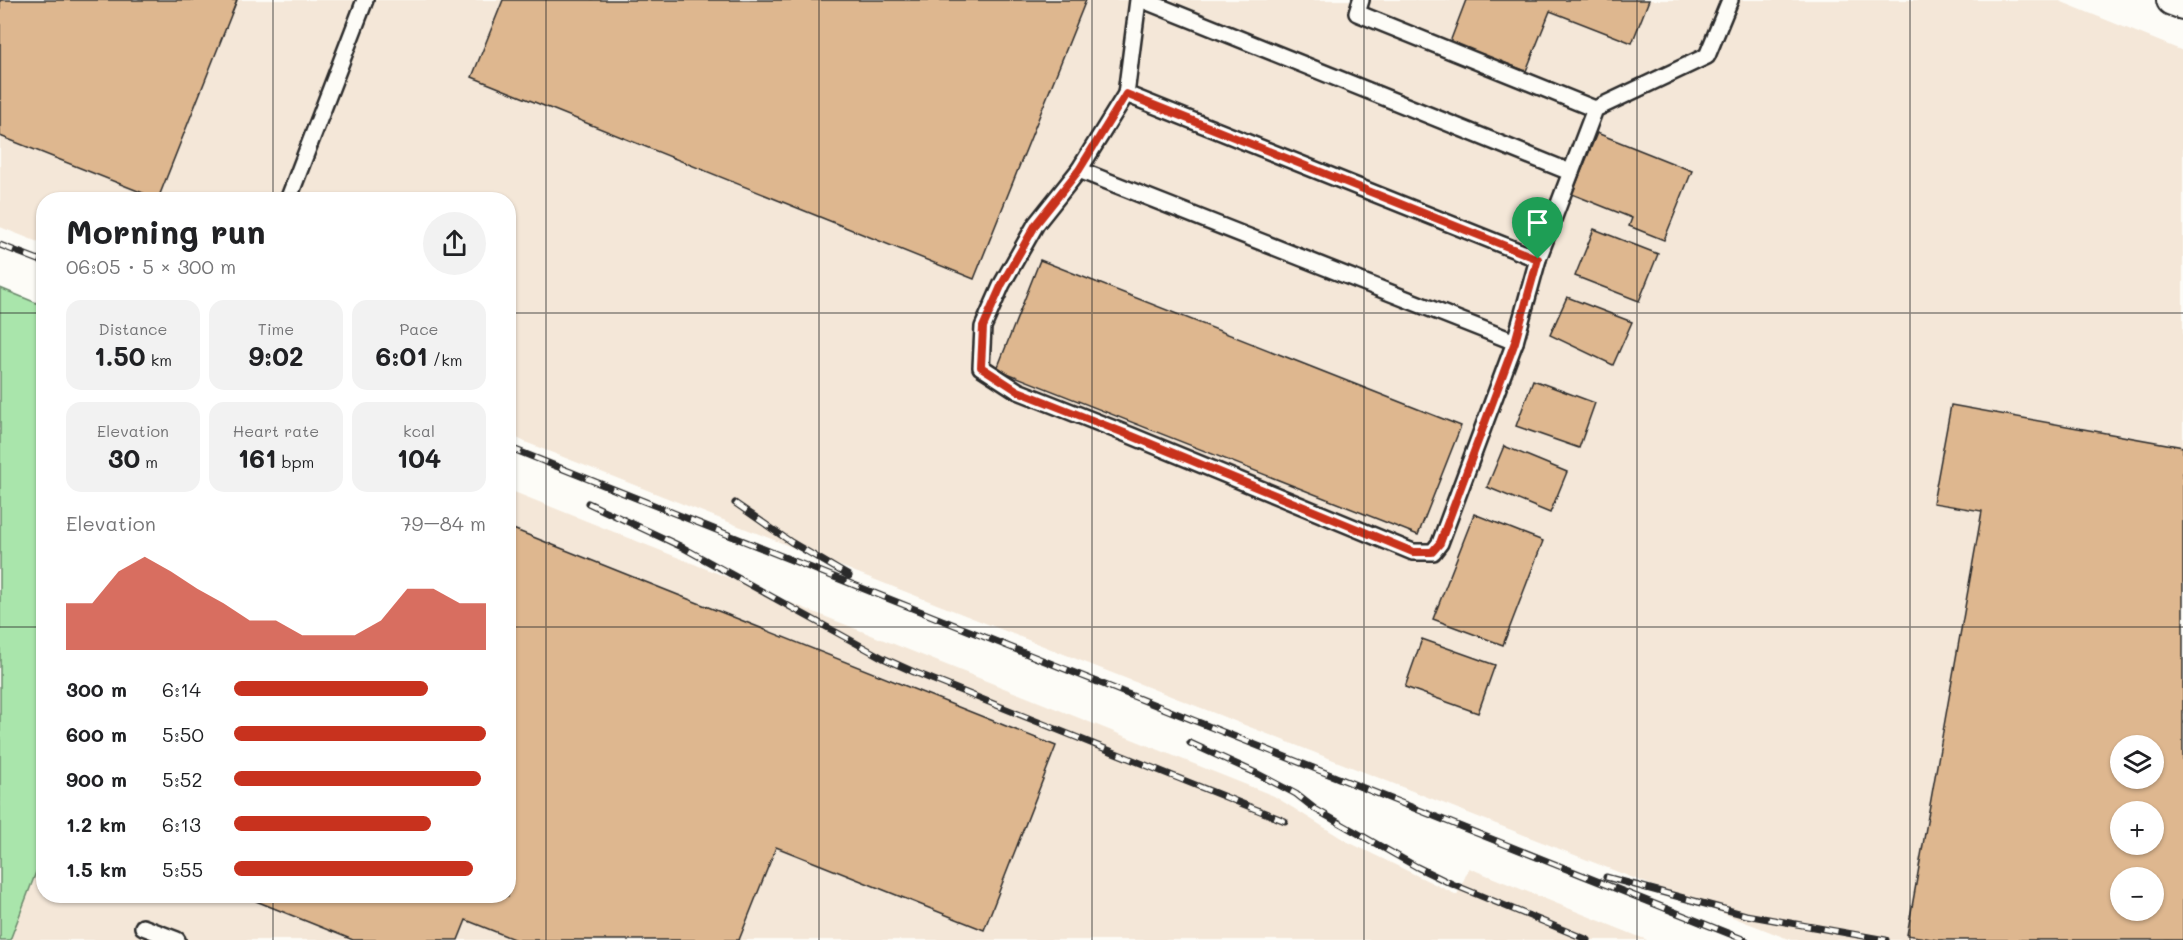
<!DOCTYPE html>
<html lang="en">
<head>
<meta charset="utf-8">
<style>
	body { margin:0; font-family:Mali,sans-serif; background:#f2f2f2; color:#202124; height:100vh; display:flex; flex-direction:column; font-size:22px; white-space:nowrap }
	* { box-sizing:border-box; margin:0 }
	p { font-size:20px; color:#757577 }
	.icon { flex:none; width:33px; height:33px; fill:none; stroke:currentColor; stroke-width:2; stroke-linecap:round; stroke-linejoin:round }
	.map { position:relative; flex:1; overflow:hidden }
	.drawer { position:absolute; left:36px; top:192px; width:480px; height:711px; display:flex; flex-direction:column; background:#fff; border-radius:24px; box-shadow:0 2px 4px #0004 }
	.drawer>* { flex:none }
	.controls { position:absolute; left:2110px; top:735px; display:grid; gap:12px }
	.controls a { display:grid; place-items:center; width:54px; height:54px; border-radius:50%; background:#fff; box-shadow:0 2px 4px #0004; font-size:30px }
	.pin { position:absolute; display:grid; place-items:center; width:51px; height:51px; color:#fff; margin:-62px -26px; border-radius:50% 50% 50% 0; rotate:-45deg; box-shadow:0 0 6px #0007 }
	.pin .icon { rotate:45deg }
	.round { display:grid; place-items:center; flex:none; width:63px; height:63px; border-radius:32px; background:#f2f2f2 }
	.headline { display:flex; align-items:center; justify-content:space-between; height:102px; padding:0 30px }
	h1 { font-size:33px; font-weight:700; line-height:45px }
	.metrics { display:grid; grid-template-columns:repeat(3,1fr); gap:9px; height:102px; padding:6px 30px }
	.metrics div { display:grid; align-content:center; border-radius:15px; background:#f2f2f2; text-align:center }
	.metrics b { font-size:26px; font-weight:700 }
	.metrics small { font-size:16px; font-weight:400 }
	.metrics p { font-size:16px }
	.chart { height:168px; padding:12px 30px }
	.chart p { display:flex; justify-content:space-between }
	.chart svg { width:100%; height:108px; margin-top:6px; fill:#c8321e; opacity:.7 }
	ul { padding:0 30px; list-style:none; font-size:20px }
	li { display:grid; grid-template-columns:96px 72px 1fr; align-items:center; height:45px }
	li i { height:15px; border-radius:8px; background:#c8321e }
	.map>svg:first-child { display:block }
	.built { fill:#f4e7d8; fill-rule:evenodd }
	.green { fill:#a9e5ab; stroke:#6a886b; stroke-width:1.5 }
	.building { fill:#deb78f; stroke:#2b2b2b; stroke-width:1.5; fill-rule:evenodd }
	.lines { fill:none; stroke-linecap:round; stroke-linejoin:round }
	.lane-casing { stroke:#2b2b2b; stroke-width:20 }
	.street-casing { stroke:#2b2b2b; stroke-width:34 }
	.lane { stroke:#fdfcf7; stroke-width:15 }
	.street { stroke:#fdfcf7; stroke-width:30 }
	.rail-casing { stroke:#2b2b2b; stroke-width:7 }
	.rail { stroke:#fdfcf7; stroke-width:4.5; stroke-dasharray:14; stroke-linecap:butt }
	.route-casing { stroke:#fff; stroke-width:12 }
	.route { stroke:#c8321e; stroke-width:8 }
	.grid { fill:none; stroke:#2b2b2b; stroke-width:1.5; stroke-opacity:0.55 }
</style>
</head>
<body>
<div class="map">
<svg width="2183" height="940" viewBox="0 0 2183 940">
	<rect width="100%" height="100%" fill="#fdfcf7"/>
	<filter id="ink" filterUnits="userSpaceOnUse"><feTurbulence type="fractalNoise" baseFrequency=".0167" numOctaves="2"/><feDisplacementMap in="SourceGraphic" scale="12" xChannelSelector="R" yChannelSelector="G"/><feConvolveMatrix kernelMatrix="1 2 1 2 8 2 1 2 1" color-interpolation-filters="sRGB"/></filter>
	<g filter="url(#ink)">
		<g class="built">
			<path d="M0,0H2057L2183,51V940H1791L525,442L509,434L508,200H44L43,244L0,227ZM2121,746H2154V778H2121ZM2121,812H2154V844H2121ZM2121,878H2154V910H2121Z"/>
			<polygon points="509,490 1274,796 1346,841 1457,895 1469,868 1647,940 10,940 43,854 44,896 508,896"/>
		</g>
		<polygon class="green" points="0,288 44,306 43,854 10,940 0,940"/>
		<g class="building">
			<polygon points="0,0 237,0 158,199 0,136"/>
			<polygon points="503,0 1086,0 974,279 472,77"/>
			<polygon points="1466,0 1649,0 1632,43 1550,11 1526,71 1450,42"/>
			<polygon points="1597,133 1692,171 1664,240 1629,226 1632,218 1572,194"/>
			<polygon points="1594,229 1658,254 1639,301 1575,276"/>
			<polygon points="1040,260 1461,426 1418,535 997,369"/>
			<polygon points="1567,297 1632,322 1613,365 1550,335"/>
			<polygon points="1533,380 1595,403 1579,448 1516,426"/>
			<path d="M1951,405L2183,447V940H1937L1907,935L1982,511L1933,503ZM2121,746H2154V778H2121ZM2121,812H2154V844H2121ZM2121,878H2154V910H2121Z"/>
			<polygon points="1504,446 1567,472 1550,513 1487,487"/>
			<polygon points="1474,514 1543,541 1503,645 1433,619"/>
			<polygon points="508,527 1056,746 984,930 776,847 739,940 516,940 466,920 458,940 353,940 256,901 258,896 508,896"/>
			<polygon points="1422,639 1495,665 1478,713 1405,687"/>
		</g>
		<g class="lines">
			<defs>
				<g id="lane">
					<polyline points="1138,0 1126,94 1079,170 1036,224 1002,284 983,327 981,367 1018,391 1132,436 1413,552 1433,552 1440,543 1515,342 1538,259 1595,109 1707,56 1730,0"/>
					<polyline points="1143,0 1570,172"/>
					<polyline points="1361,0 1357,13 1595,109"/>
					<polyline points="1126,94 1538,259"/>
					<polyline points="1079,170 1515,342"/>
					<polyline points="288,200 365,0"/>
					<polyline points="143,927 177,940"/>
				</g>
				<polyline id="street" points="2172,0 2183,4"/>
			</defs>
			<use href="#lane" class="lane-casing"/>
			<use href="#street" class="street-casing"/>
			<use href="#lane" class="lane"/>
			<use href="#street" class="street"/>
			<defs>
				<g id="rail">
					<polyline points="0,245 44,262"/>
					<polyline points="508,447 1745,940"/>
					<polyline points="588,503 680,546 883,658 914,672 1285,821"/>
					<polyline points="735,503 791,542 849,576"/>
					<polyline points="1190,743 1258,774 1296,794 1315,809 1417,867 1452,884 1588,940"/>
					<polyline points="1606,877 1746,915 1886,940"/>
				</g>
			</defs>
			<use href="#rail" class="rail-casing"/>
			<use href="#rail" class="rail"/>
		</g>
	</g>
	<g class="lines" filter="url(#ink)">
		<defs>
			<polygon id="route" points="1126,94 1538,259 1515,342 1440,543 1432,552 1413,552 1132,436 1018,391 981,367 983,327 1002,284 1036,224 1079,170"/>
		</defs>
		<use href="#route" class="route-casing"/>
		<use href="#route" class="route"/>
	</g>
	<path class="grid" d="M273,0V200M546,0V940M819,0V940M1092,0V940M1364,0V940M1637,0V940M1910,0V940M0,313H44M508,313H2183M0,627H44M508,627H2183M273,896V940"/>
</svg>
<div class="controls">
<a><svg class="icon" aria-label="layers" viewBox="0 0 24 24"><path d="M12 4l9 5-9 5-9-5zM3 14l9 5 9-5"/></svg></a>
<a>+</a>
<a>−</a>
</div>
<div class="pin" style="left:1538px;top:259px;background:#1e9e55"><svg class="icon" aria-label="arrive" viewBox="0 0 24 24"><path d="M6 21V4h12l-3 4 3 4H6"/></svg></div>
<section class="drawer">
<div class="headline"><div><h1>Morning run</h1><p>06:05 · 5 × 300 m</p></div><a class="round"><svg class="icon" aria-label="share" viewBox="0 0 24 24"><path d="M12 15V3M7 8l5-5 5 5M5 13v7h14v-7"/></svg></a></div>
<div class="metrics">
<div><p>Distance</p><b>1.50<small> km</small></b></div>
<div><p>Time</p><b>9:02</b></div>
<div><p>Pace</p><b>6:01<small> /km</small></b></div>
</div>
<div class="metrics">
<div><p>Elevation</p><b>30<small> m</small></b></div>
<div><p>Heart rate</p><b>161<small> bpm</small></b></div>
<div><p>kcal</p><b>104</b></div>
</div>
<div class="chart"><p><span>Elevation</span>79–84 m</p>
<svg viewBox="0 0 160 44" preserveAspectRatio="none"><path d="M0 44V25L10 25L20 12L30 6L40 12L50 19L60 25L70 32L80 32L90 38L100 38L110 38L120 32L130 19L140 19L150 25L160 25V44z"/></svg>
</div>
<ul>
<li><b>300 m</b>6:14<i style="width:77%"></i></li>
<li><b>600 m</b>5:50<i style="width:100%"></i></li>
<li><b>900 m</b>5:52<i style="width:98%"></i></li>
<li><b>1.2 km</b>6:13<i style="width:78%"></i></li>
<li><b>1.5 km</b>5:55<i style="width:95%"></i></li>
</ul>
</section>
</div>
</body>
</html>
